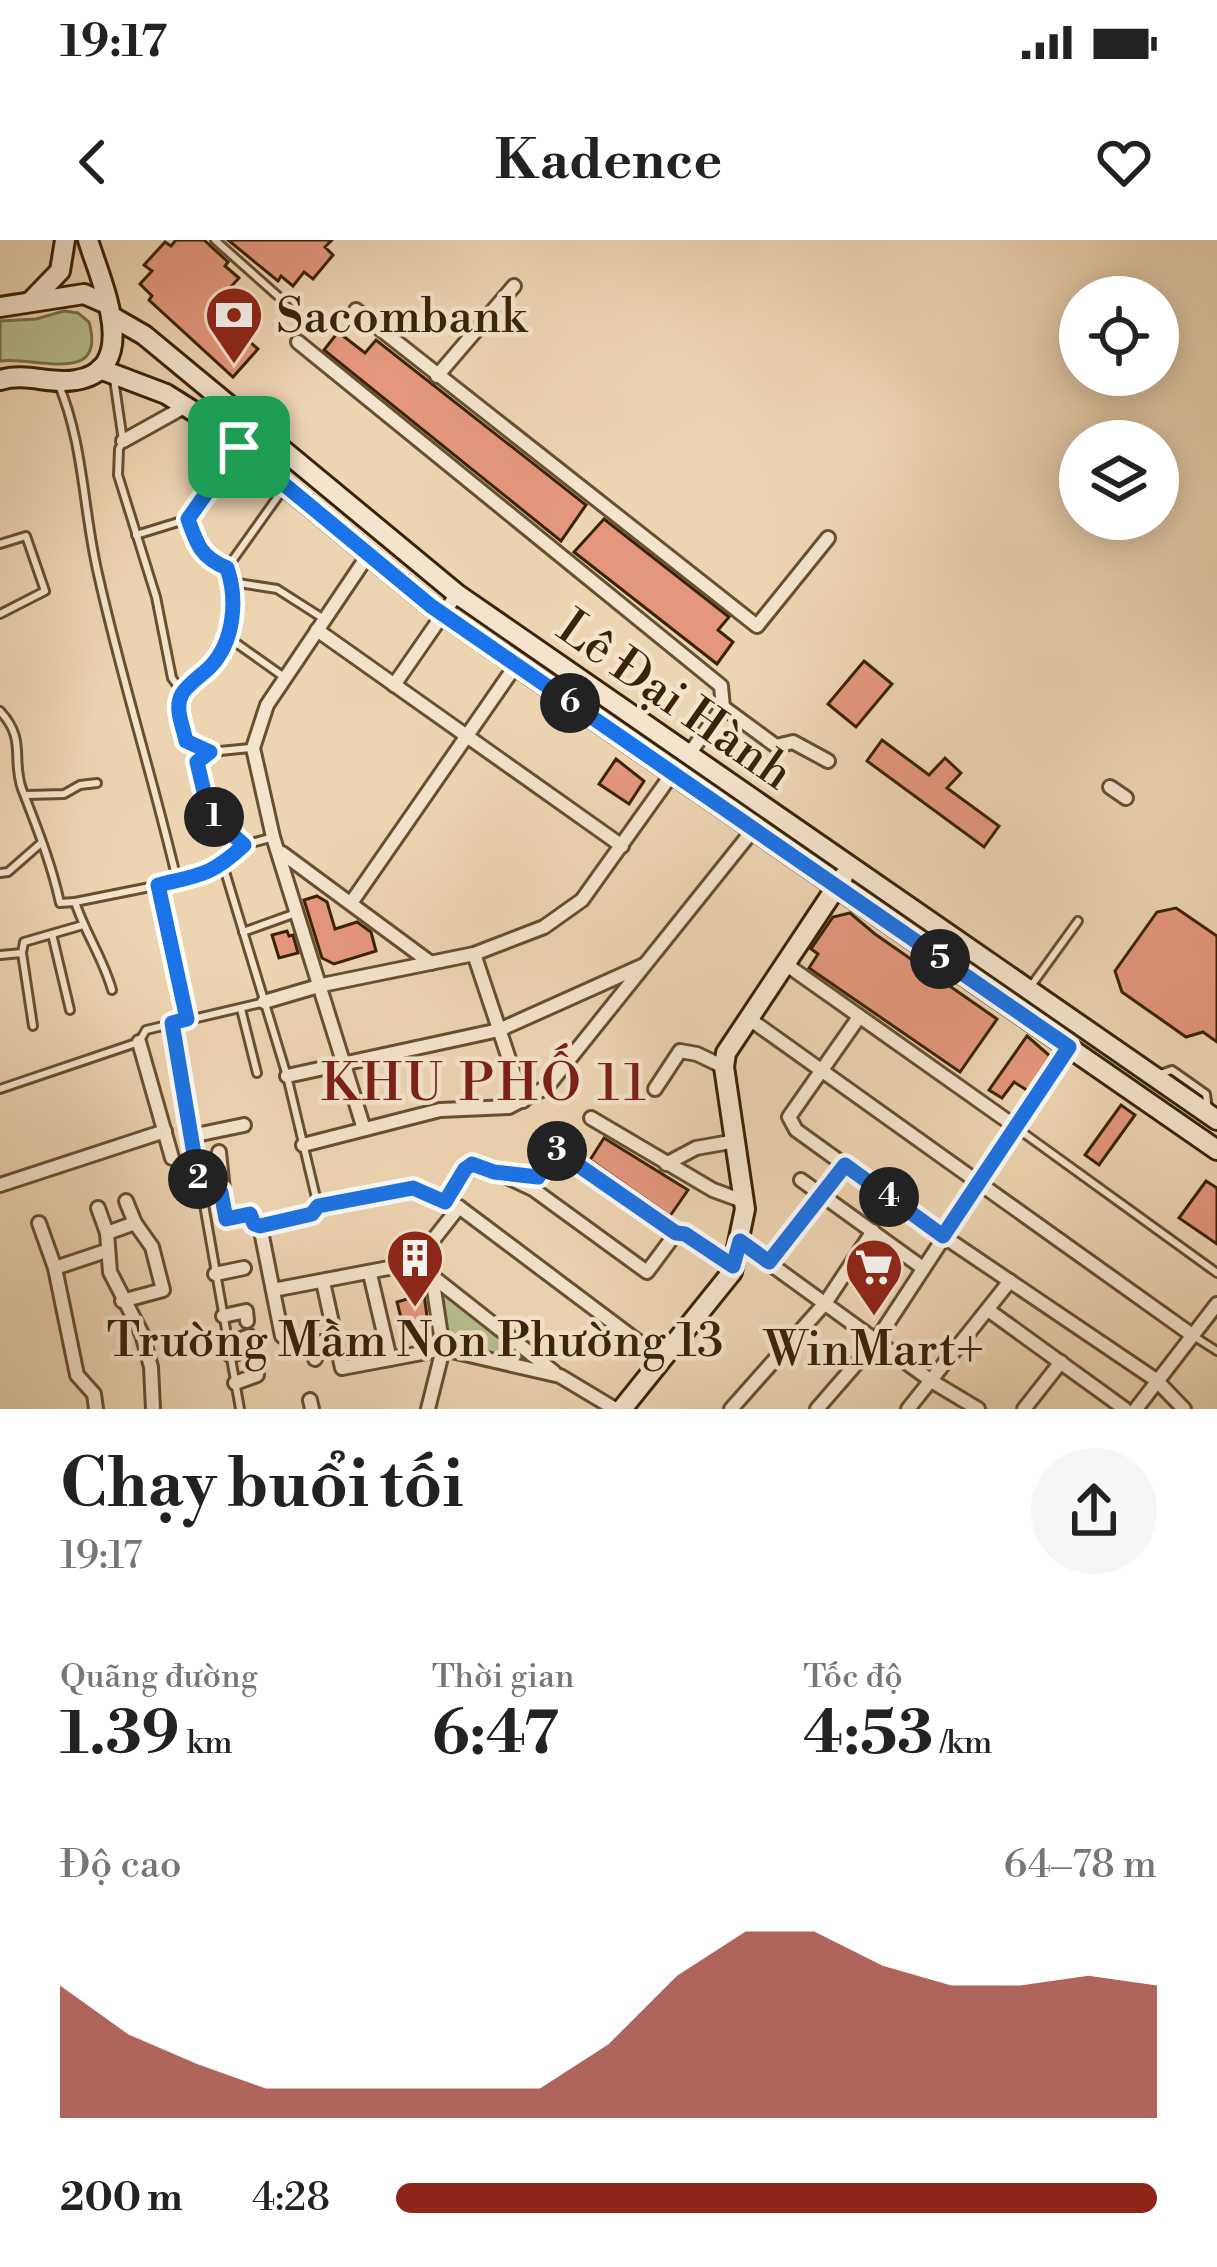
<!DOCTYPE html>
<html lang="vi">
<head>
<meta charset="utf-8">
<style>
	body { margin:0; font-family:"Libre Bodoni",serif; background:#f6f6f6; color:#222; height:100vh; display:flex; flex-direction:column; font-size:45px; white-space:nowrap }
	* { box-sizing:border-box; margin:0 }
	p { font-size:39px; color:#767676 }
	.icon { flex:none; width:66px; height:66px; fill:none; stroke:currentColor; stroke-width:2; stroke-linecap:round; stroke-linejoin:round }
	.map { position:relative; height:1169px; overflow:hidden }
	.panel { display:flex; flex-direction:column; background:#fff; flex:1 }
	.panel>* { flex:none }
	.fabs { position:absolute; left:1059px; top:36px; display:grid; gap:24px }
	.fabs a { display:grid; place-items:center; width:120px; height:120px; border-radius:50%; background:#fff; box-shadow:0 6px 30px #0003; font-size:60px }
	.pin { position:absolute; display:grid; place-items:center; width:102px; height:102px; color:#fff; margin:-51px; border-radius:24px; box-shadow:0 6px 18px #0006 }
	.km { position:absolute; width:60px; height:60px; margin:-30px; border-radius:50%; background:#222; color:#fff; font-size:33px; line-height:60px; text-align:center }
	.round { display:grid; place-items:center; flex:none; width:126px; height:126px; border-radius:63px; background:#f6f6f6 }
	.headline { display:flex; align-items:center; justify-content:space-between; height:204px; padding:0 60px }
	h1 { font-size:66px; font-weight:700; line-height:90px }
	.metrics { display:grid; grid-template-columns:repeat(3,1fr); gap:18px; height:204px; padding:12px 60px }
	.metrics div { display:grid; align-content:center }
	.metrics b { font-size:60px; font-weight:700 }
	.metrics small { font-size:33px; font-weight:400 }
	.metrics p { font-size:33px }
	.chart { height:336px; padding:24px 60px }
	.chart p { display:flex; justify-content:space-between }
	.chart svg { width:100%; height:216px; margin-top:12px; fill:#8f2418; opacity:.7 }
	ul { padding:0 60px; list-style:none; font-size:39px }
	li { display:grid; grid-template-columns:192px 144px 1fr; align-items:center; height:90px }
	li i { height:30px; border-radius:15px; background:#8f2418 }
	.status { display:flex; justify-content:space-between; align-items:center; height:84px; padding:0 60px; background:#fff; direction:ltr }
	.status svg { height:33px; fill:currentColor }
	header { display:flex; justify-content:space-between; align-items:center; height:156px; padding:0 60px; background:#fff; font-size:54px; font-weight:700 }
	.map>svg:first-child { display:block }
	.green { fill:#b8bd8d; stroke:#797049; stroke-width:3 }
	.building { fill:#e5977d; stroke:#3a2305; stroke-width:3 }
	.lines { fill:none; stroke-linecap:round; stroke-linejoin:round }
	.lane-casing { stroke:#675030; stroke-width:12 }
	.street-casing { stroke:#675030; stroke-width:18 }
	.secondary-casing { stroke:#3a2305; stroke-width:24 }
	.lane { stroke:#f4e4cd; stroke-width:6 }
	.street { stroke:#f4e4cd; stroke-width:12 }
	.secondary { stroke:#f4e4cd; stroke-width:18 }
	.route-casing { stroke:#fff; stroke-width:24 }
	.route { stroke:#1a73e8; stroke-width:15 }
	.labels { text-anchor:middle; stroke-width:9; stroke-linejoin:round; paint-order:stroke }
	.poi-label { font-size:48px; fill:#3a2305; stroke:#f4e4cd }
	.street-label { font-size:48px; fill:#3a2305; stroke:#f4e4cd }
	.neighbourhood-label { font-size:51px; letter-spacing:3px; fill:#7a1f14; stroke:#f4e4cd }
</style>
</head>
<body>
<div class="status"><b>19:17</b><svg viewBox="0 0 49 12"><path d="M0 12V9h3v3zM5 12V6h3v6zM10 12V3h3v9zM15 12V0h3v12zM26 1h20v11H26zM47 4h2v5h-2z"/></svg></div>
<header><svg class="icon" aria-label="back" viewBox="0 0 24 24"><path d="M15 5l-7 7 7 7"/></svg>Kadence<svg class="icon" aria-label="heart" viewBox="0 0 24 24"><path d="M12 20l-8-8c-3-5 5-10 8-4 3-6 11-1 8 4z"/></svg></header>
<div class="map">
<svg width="1217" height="1169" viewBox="0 0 1217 1169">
	<rect width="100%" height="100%" fill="#eed5b2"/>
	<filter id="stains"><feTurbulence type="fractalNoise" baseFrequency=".00167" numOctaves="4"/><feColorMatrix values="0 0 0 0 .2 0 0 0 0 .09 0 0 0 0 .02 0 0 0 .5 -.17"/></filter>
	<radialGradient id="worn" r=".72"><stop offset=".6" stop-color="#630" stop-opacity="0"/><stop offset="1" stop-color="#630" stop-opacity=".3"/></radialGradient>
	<g class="green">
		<path d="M64,71L78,73L89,82C107,147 35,116 0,121V81L36,79Z"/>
		<polygon points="438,1047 541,1127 447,1101"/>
	</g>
	<g class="building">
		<polygon points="176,0 204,0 228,22 225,26 239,38 227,51 232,56 218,74 258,109 233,137 149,60 152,56 140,44 152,31 144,25 165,2 171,6"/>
		<polygon points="228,0 332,0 325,7 333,15 313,39 304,32 293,46 281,36 278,41"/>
		<polygon points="338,92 365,113 376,100 586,265 561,301 324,110"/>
		<polygon points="604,279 729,377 718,390 733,402 717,424 574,312"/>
		<polygon points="864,421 892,444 856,487 828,464"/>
		<polygon points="882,500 929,535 945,518 961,533 947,548 999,586 984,607 867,521"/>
		<polygon points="616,519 644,541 629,564 599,544"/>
		<polygon points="317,656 327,662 335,689 357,682 371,692 376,711 334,724 322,718 304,660"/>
		<polygon points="1176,668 1217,696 1217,802 1203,792 1186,797 1122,752 1115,731 1157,672"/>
		<polygon points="850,673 875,694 997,779 960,832 809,728 818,714 811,709 833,677"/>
		<polygon points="287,691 289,696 293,695 298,713 279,718 272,695"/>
		<polygon points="1027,796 1050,816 1028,851 1014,842 1002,858 989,850"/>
		<polygon points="1121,865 1135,875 1099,925 1085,915"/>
		<polygon points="604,898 688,950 670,976 590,920"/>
		<polygon points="1206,941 1217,948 1217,1004 1179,978"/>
		<polygon points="424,1054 429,1091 406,1097 397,1062"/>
	</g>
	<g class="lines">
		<defs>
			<g id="lane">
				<polyline points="215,0 279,57 296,78"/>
				<polyline points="114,139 123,201 119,209 118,235 156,357 172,438 183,453 178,470 186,501 210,512 197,522 209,573 244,605"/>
				<path d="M58,143C84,203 83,271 98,334C121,437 153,538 177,640"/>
				<path d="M188,279C197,305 201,317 227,328"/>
				<polyline points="136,295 188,279 237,210"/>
				<polyline points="0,304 26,296 45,351 0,374"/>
				<polyline points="227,328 284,248"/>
				<polyline points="232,342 277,349 324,379"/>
				<polyline points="229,398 284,437"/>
				<path d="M183,453C221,417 247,384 227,328"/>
				<path d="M0,471C27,500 11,518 22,549C37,588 51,622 60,663L75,662C86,695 103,718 112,750"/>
				<polyline points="210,512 250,508"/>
				<polyline points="26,555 64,554 80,545 97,543"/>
				<polyline points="223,625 287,836 318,966 304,977 262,985"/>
				<polyline points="0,633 8,632 40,604"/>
				<polyline points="158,645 187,779"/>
				<polyline points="75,662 200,637 223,625 244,605 270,598"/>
				<polyline points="243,692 296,673"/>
				<polyline points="52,694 70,770"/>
				<polyline points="22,713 33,786"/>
				<polyline points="0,715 22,713 24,702 83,685"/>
				<polyline points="1031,746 1078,681"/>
				<polyline points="241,769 257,833"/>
				<polyline points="172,783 240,1169"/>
				<polyline points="1160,834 1172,830 1206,854 1208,870"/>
				<polyline points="0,849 139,802 146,790 261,763"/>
				<polyline points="1018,889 1217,1033"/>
				<polyline points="1195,1097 1217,1111"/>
			</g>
			<g id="street">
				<polyline points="356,70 757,386 828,298"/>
				<polyline points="298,102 721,446 723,467 689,514"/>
				<polyline points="437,136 514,46"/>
				<polyline points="123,201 186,166"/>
				<polyline points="317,390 622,606"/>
				<polyline points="394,445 457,354"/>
				<polyline points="723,467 776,506 793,502 828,521"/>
				<polyline points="1110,547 1126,558"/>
				<polyline points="282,613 431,723"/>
				<polyline points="351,663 516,425"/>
				<polyline points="474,714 523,861"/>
				<polyline points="784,723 1016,887"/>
				<polyline points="264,762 322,745 474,714 544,687 582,660 672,534"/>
				<polyline points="859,777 789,877 796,890 943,996 1156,1140 1184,1169"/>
				<polyline points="748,778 1192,1095"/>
				<polyline points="139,802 172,918"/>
				<polyline points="287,836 499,790 644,725"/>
				<polyline points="655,849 680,811 697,814 724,827"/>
				<polyline points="591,878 713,950 743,961"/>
				<polyline points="364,889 273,597 253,508 267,465 368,315"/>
				<polyline points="191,896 244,885"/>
				<polyline points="303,905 440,870 509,867 547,847 753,590"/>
				<polyline points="219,912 226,979 250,974 253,984 260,986 282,1096"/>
				<polyline points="666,924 696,908 736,901"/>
				<polyline points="538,937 494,931 533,949 647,1032 676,993"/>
				<polyline points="801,940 923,1028"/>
				<polyline points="536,941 555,909 676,993 685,994 733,1026"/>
				<polyline points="0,945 165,891"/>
				<polyline points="445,961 473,924 494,931"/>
				<polyline points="318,966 413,948 459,967 660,1118"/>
				<polyline points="98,968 107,993 110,1032 142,1094 151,1127 153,1169"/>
				<polyline points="39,983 55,1028 77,1135 94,1154 96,1169"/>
				<polyline points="107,993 135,983 126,961"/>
				<polyline points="740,1002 933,1142 978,1169"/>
				<polyline points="769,1022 845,925"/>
				<polyline points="415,1023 432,1036 443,1109 428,1169"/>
				<polyline points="415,1023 459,967"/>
				<polyline points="55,1028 106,1011"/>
				<polyline points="215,1034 244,1028"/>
				<polyline points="370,1034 390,1119"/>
				<polyline points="432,1036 554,1132"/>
				<polyline points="323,1042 342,1128 443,1109 560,1136 615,1169"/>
				<polyline points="273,1050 415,1023"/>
				<polyline points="122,1061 163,1050 152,1007 135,983"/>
				<polyline points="988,1070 1125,1169"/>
				<polyline points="223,1076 246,1071 247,1081"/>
				<polyline points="230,1115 238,1113 236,1109 243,1107 241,1099 249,1096"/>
				<polyline points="315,1119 311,1105 336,1098"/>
				<polyline points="235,1143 257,1135 254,1122"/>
				<polyline points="310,1160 312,1169"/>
				<polyline points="731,1169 826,1062 873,991"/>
				<polyline points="817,1169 876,1101 1069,807"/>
				<polyline points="908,1169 1010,1041"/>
				<polyline points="1024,1169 1061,1122"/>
				<polyline points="1136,1169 1217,1064"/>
			</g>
			<g id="secondary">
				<polyline points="31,61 60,31 65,0"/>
				<polyline points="0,67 84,54 107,64"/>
				<polyline points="111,76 144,95 457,354 1217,880"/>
				<polyline points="100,129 166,154 201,176 431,366 1217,910"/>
				<path d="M0,140C27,132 50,145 76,140C143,129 100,40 88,0"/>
				<polyline points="622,1169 732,1032 745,969 724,827 726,813 843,637"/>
			</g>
		</defs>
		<use href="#lane" class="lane-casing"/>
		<use href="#street" class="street-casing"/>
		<use href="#secondary" class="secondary-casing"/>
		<use href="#lane" class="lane"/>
		<use href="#street" class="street"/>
		<use href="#secondary" class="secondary"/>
	</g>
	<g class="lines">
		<defs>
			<path id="route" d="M239,207L431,366L1069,807L943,996L845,925L769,1022L740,1001L733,1026L685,994L676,993L555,909L538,937L494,932L472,924L465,929L445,962L413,948L318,966L312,974L260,986L254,984L250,974L226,979L221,952L201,956L172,783L187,779L158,645C199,635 211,636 244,605L209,573L197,522L210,512L186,501C183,486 174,468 182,454C188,444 202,435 210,427C234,402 238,360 227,328C201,317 197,305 188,279Z"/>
		</defs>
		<use href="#route" class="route-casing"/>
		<use href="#route" class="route"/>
	</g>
	<defs>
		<symbol id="bank-pin" viewBox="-11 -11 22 30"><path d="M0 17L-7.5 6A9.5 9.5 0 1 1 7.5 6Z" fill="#8f2418" stroke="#f4e4cd"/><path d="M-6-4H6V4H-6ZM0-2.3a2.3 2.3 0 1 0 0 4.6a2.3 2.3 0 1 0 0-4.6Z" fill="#fff"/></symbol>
		<symbol id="building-pin" viewBox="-11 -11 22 30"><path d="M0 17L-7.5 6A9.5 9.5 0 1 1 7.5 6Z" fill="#8f2418" stroke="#f4e4cd"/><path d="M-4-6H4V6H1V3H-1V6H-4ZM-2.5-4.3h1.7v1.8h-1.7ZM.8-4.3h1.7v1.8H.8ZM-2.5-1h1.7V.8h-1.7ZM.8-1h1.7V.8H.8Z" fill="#fff"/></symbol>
		<symbol id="supermarket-pin" viewBox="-11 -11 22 30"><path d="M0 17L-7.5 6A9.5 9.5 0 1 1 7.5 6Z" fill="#8f2418" stroke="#f4e4cd"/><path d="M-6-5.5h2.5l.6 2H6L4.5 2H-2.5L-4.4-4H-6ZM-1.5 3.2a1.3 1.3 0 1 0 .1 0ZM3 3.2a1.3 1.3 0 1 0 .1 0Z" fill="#fff"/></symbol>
	</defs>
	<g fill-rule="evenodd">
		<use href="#bank-pin" x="201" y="42" width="66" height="90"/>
		<use href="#building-pin" x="382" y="985" width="66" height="90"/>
		<use href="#supermarket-pin" x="841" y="994" width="66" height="90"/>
	</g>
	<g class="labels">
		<g class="poi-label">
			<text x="276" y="92" text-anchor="start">Sacombank</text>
			<text x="415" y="1116">Trường Mầm Non Phường 13</text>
			<text x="874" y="1125">WinMart+</text>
		</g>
		<g class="street-label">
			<text transform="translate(676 459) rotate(35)" y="17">Lê Đại Hành</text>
		</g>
		<g class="neighbourhood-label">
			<text x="485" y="860">KHU PHỐ 11</text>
		</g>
	</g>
	<rect width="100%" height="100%" filter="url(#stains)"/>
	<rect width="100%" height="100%" fill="url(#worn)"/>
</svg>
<div class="fabs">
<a><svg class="icon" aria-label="locate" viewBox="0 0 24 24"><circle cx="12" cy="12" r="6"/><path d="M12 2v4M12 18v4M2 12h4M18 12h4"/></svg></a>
<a><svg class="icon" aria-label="layers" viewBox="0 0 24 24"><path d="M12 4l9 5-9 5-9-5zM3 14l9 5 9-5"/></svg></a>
</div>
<div class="pin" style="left:239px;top:207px;background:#1e9e55"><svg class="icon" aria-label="arrive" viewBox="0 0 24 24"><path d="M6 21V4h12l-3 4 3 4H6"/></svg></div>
<b class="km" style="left:214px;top:577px">1</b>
<b class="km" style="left:198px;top:939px">2</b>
<b class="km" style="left:557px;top:911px">3</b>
<b class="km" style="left:889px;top:957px">4</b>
<b class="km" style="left:940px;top:719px">5</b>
<b class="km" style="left:570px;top:463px">6</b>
</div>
<section class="panel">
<div class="headline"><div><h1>Chạy buổi tối</h1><p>19:17</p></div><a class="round"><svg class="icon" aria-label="share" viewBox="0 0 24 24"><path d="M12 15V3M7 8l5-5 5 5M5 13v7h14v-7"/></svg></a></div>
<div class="metrics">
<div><p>Quãng đường</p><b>1.39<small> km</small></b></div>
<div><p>Thời gian</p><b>6:47</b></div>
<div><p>Tốc độ</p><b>4:53<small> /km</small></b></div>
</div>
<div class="chart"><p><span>Độ cao</span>64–78 m</p>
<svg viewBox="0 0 160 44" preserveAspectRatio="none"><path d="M0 44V17L10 27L20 33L30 38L40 38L50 38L60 38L70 38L80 29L90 15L100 6L110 6L120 13L130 17L140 17L150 15L160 17V44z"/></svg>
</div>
<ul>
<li><b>200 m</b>4:28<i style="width:100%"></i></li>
</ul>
</section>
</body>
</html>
